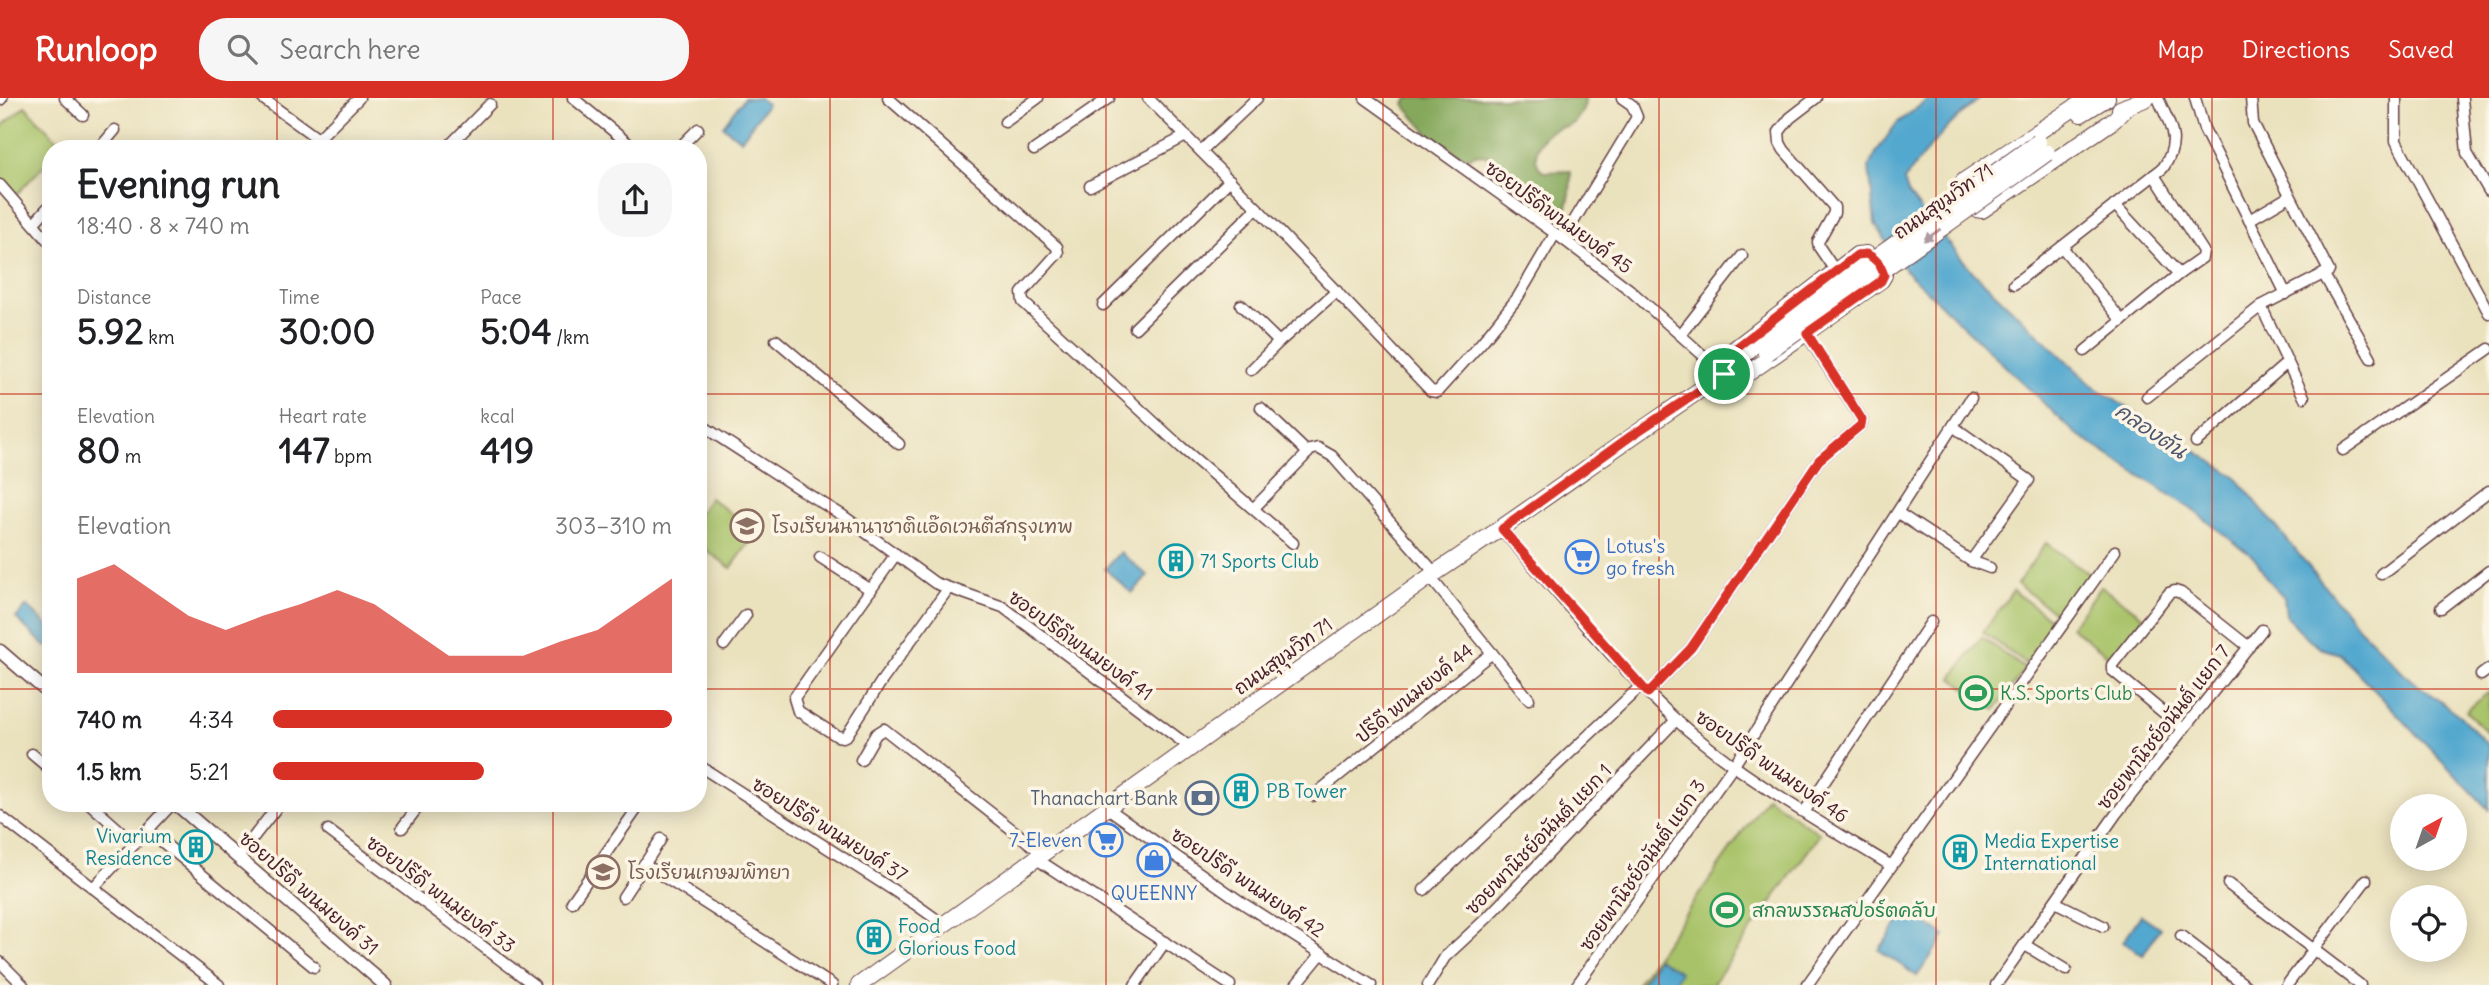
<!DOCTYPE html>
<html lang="en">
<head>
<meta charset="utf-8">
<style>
	body { margin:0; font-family:Delius,"Playpen Sans Thai",sans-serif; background:#f6f6f6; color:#202124; height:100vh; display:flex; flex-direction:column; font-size:26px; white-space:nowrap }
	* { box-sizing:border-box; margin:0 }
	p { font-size:23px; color:#757577 }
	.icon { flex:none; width:38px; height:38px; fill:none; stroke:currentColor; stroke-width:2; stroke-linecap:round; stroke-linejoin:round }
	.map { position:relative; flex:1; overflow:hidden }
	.details { position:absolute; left:42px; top:42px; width:665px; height:672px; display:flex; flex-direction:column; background:#fff; border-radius:28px; box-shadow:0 4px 18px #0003 }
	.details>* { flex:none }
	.needle { width:46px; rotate:40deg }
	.buttons { position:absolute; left:2390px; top:696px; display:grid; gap:14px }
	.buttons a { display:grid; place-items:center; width:77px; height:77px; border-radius:50%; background:#fff; box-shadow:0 4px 18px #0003; font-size:35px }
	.pin { position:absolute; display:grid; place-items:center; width:60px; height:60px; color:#fff; margin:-30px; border:4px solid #fff; border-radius:50%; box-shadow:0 2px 7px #0007 }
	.round { display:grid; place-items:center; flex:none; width:74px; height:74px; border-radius:28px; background:#f6f6f6 }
	.summary { display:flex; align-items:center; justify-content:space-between; height:119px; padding:0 35px }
	h1 { font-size:38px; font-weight:700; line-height:52px }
	.metrics { display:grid; grid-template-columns:repeat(3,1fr); gap:10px; height:119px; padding:7px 35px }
	.metrics div { display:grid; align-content:center }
	.metrics b { font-size:35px; font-weight:700 }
	.metrics small { font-size:19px; font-weight:400 }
	.metrics p { font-size:19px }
	.chart { height:196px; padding:14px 35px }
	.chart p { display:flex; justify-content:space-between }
	.chart svg { width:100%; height:126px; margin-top:7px; fill:#d93025; opacity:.7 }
	ul { padding:0 35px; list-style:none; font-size:23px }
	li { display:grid; grid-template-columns:112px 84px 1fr; align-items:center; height:52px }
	li i { height:18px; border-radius:9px; background:#d93025 }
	header { display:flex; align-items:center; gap:42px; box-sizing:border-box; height:98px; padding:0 35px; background:#d93025; color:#fff }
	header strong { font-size:33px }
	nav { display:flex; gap:38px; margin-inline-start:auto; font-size:24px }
	.search { width:490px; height:63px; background:#f6f6f6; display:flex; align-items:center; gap:18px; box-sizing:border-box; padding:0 24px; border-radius:28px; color:#757577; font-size:26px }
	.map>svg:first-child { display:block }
	.green { fill:#a7c268; stroke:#78704a; stroke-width:2 }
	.forest { fill:#85a85c; stroke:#686444; stroke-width:2 }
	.water { fill:#53a8cf; stroke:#4e647d; stroke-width:2 }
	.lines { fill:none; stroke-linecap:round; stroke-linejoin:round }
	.minor-casing { stroke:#623c41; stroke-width:13 }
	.tertiary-casing { stroke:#623c41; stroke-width:15 }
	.primary-casing { stroke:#623c41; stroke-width:18 }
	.minor { stroke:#fff; stroke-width:10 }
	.tertiary { stroke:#fff; stroke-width:12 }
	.primary { stroke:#fff; stroke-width:16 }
	.primary-bridge-casing { stroke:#623c41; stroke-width:18; stroke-linecap:butt }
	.primary-bridge { stroke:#fff; stroke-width:16 }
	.oneway { fill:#ae9aa0 }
	.route-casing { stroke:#fff; stroke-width:14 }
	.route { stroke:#d93025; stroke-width:9 }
	.grid { fill:none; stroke:#c8321e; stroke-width:2; stroke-opacity:0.55 }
	.labels { text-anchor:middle; stroke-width:7; stroke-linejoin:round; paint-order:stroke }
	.street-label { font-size:19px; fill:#4a1f2b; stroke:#fcf5e5 }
	.education-label { font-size:19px; fill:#785e54; stroke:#fcf5e5; text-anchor:start }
	.shop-label { font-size:19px; fill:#366cbe; stroke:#fcf5e5; text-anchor:start }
	.culture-label { font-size:19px; fill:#0d838f; stroke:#fcf5e5; text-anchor:start }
	.leisure-label { font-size:19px; fill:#27864d; stroke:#fcf5e5; text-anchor:start }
	.service-label { font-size:19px; fill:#4e5e75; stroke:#fcf5e5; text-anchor:end }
	.water-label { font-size:21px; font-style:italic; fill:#4e566d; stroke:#fcf5e5 }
</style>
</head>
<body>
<header>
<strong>Runloop</strong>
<div class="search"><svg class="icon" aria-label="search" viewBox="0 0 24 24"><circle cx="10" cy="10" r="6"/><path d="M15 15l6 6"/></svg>Search here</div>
<nav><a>Map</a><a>Directions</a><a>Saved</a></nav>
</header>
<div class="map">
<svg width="2489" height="887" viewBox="0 0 2489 887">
	<rect width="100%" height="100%" fill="#fcf5e5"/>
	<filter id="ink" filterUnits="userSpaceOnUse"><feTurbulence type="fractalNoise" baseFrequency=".0143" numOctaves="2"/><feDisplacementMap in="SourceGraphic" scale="14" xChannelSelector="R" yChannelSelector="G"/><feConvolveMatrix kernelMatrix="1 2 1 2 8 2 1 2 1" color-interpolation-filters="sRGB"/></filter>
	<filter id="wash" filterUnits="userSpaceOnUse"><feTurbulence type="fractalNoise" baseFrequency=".00686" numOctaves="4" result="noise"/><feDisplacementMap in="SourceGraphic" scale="28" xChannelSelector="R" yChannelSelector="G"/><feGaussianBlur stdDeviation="1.57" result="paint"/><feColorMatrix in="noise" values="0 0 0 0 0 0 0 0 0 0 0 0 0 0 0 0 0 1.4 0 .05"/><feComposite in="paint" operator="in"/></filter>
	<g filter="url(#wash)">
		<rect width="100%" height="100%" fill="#eae1bd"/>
		<g class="green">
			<polygon points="25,8 62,47 59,51 51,51 51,63 49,62 14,99 0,86 0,30"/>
			<polygon points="710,400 757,434 731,470 698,446 698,417"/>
			<polygon points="2046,445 2090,477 2059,518 2017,486"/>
			<polygon points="2101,488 2144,519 2113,561 2071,529"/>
			<polygon points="2013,493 2056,525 2026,566 1983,534"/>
			<polygon points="1982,539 2025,571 1995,612 1952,580"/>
			<polygon points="2489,594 2489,636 2466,613"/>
			<polygon points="1767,699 1820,736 1712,887 1636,887"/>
		</g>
		<path class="forest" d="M1408,0H1585C1586,9 1580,18 1574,25C1568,30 1560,28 1553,32C1537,39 1530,62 1543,74L1571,73C1571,88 1570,111 1560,123C1526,112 1543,102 1528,84C1525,85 1521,87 1518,88C1501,92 1488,72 1487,58L1479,56L1466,60L1431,38L1407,11L1405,7Z"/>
		<g class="water">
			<polygon points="744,0 759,0 767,6 741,42 723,28"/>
			<path d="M1930,0H1981C1951,23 1925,52 1904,83L1908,95L1923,115L1973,174L2094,289L2235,378L2358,529L2411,582L2460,618L2489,648V712L2340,556L2320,550L2302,535L2286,517L2284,499L2266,480L2256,461L2190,410L2076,336L1905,172L1875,126L1869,69L1877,53L1897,25Z"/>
			<polygon points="1120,454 1148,478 1132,495 1105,471"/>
			<polygon points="27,508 51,531 51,544 46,549 16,520"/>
			<polygon points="1907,812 1945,838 1917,878 1879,852"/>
			<polygon points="2141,817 2160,830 2143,857 2123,844"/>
			<polygon points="1658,860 1680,874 1672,887 1640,887"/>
		</g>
	</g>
	<g filter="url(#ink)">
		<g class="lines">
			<defs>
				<g id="minor">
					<polyline points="65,0 83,17"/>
					<polyline points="262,0 332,51"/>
					<polyline points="573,0 635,51"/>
					<polyline points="888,0 1057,149 1058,155 1022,195 1023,204 1181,349 1293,445"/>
					<polyline points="1148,0 1257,110 1431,293 1437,294 1482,244 1518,199 1555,136"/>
					<polyline points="1365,0 1563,141 1630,192 1724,276"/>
					<polyline points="1816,0 1790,20 1779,34 1780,45 1784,52 1834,109 1834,115 1818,144 1819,149 1836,174"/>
					<polyline points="2195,0 2204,31 2286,196"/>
					<polyline points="2396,0 2396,43 2489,215"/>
					<polyline points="2462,0 2467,55 2489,93"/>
					<polyline points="0,2 2,0"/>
					<polyline points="1005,24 1038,0"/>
					<polyline points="318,41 359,0"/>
					<polyline points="99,51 115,32"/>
					<polyline points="446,51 490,6"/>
					<polyline points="678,51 698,31"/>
					<polyline points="1034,52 1109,0"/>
					<polyline points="1201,53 1257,0"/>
					<polyline points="2154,77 2203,153 2202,160 2179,176"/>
					<polyline points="0,87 51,146"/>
					<polyline points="1090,88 1186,38"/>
					<polyline points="2249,122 2290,98"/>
					<polyline points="34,125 51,106"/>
					<polyline points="1563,141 1637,19 1632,7 1622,0"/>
					<polyline points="2062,149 2122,223"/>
					<polyline points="2324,177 2371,260"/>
					<path d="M2014,186L2163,70C2182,42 2170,28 2158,0"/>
					<polyline points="1103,207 1230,82"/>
					<polyline points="1241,207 1279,244 1337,193"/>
					<polyline points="2261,208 2304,299"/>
					<polyline points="1135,230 1257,110"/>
					<polyline points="1681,236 1742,158"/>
					<polyline points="776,242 899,346"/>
					<polyline points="2085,253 2179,176 2115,107"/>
					<polyline points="1251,272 1279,244"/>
					<polyline points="2147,299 2261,208 2329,173 2253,25 2251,0"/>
					<polyline points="1261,310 1308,355"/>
					<polyline points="698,325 801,392 842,417 935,485 1003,509 1191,650"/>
					<polyline points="1954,329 2029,382 1971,463"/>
					<polyline points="2196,344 2287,265"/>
					<polyline points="2343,352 2489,251"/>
					<polyline points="1254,410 1303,360 1310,352 1318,350 1332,358 1435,475"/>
					<polyline points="1898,415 1971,463 1990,470"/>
					<path d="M1501,431C1558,494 1611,562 1674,620C1737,677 1818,723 1890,767"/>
					<polyline points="896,456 794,600 798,613 837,638 843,639 847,637 881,584 948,491"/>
					<polyline points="820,459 871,492"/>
					<polyline points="2381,476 2489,393"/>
					<polyline points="2441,510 2489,473"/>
					<polyline points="724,547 746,517"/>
					<polyline points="1492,555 1529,601"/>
					<polyline points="2481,577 2489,571"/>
					<polyline points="1648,595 1691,550 1819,362 1861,327 1862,322 1806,235"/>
					<polyline points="2182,630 2112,572 2112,567 2169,495 2175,493 2181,495 2249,549"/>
					<polyline points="32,656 51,672"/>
					<polyline points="861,662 876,636 884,631 1042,755"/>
					<polyline points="698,667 915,806 943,826"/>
					<polyline points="1313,698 1492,555 1430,479"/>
					<polyline points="89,705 135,746"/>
					<polyline points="1106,709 1244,806 1371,887"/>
					<polyline points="1805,713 1931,524"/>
					<polyline points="0,718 219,887"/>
					<polyline points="402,730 421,705"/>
					<polyline points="148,732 314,869"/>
					<polyline points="328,732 534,887"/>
					<polyline points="238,759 280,705"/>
					<polyline points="1035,760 1230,887"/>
					<polyline points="644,766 832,887"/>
					<polyline points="2228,786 2360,887"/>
					<polyline points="94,789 173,705"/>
					<polyline points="1424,792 1641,588"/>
					<polyline points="623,799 661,741"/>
					<polyline points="572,804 641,705"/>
					<polyline points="2055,804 2103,828"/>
					<polyline points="2181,838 2245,887"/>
					<polyline points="2025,847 2066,872"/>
					<polyline points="0,864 23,887"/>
					<polyline points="1135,887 1165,844"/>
					<polyline points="1296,887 1322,855"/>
					<polyline points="1428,887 1445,859 1487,820 1676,622"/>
					<polyline points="1577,887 1734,667 1971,300"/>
					<polyline points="1807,887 2115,453"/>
					<polyline points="1996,887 2116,716 2262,532"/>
					<polyline points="2287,887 2366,782"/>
				</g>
				<g id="tertiary">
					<polyline points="0,553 51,597"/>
					<polyline points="175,705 385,887"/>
				</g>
				<g id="primary">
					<path d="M2089,0L1964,83C1956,97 1967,111 1982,112L2114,22L2127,8"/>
					<polyline points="2120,11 2147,0"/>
					<polyline points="2081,16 2107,0"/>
					<path d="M1866,156C1876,160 1880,166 1884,177L1881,182L1750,274L1724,276L1732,253L1857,157Z"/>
					<path d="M859,887L1435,475C1533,410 1627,340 1724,276C1737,266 1745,254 1758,244"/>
				</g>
			</defs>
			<use href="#minor" class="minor-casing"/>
			<use href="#tertiary" class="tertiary-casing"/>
			<use href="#primary" class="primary-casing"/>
			<use href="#minor" class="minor"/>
			<use href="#tertiary" class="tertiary"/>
			<use href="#primary" class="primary"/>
			<defs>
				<g id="primary-bridge">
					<polyline points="1758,244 2038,44"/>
					<polyline points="1766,255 2047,55"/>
				</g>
			</defs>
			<use href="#primary-bridge" class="primary-bridge-casing"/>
			<use href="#primary-bridge" class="primary-bridge"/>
		</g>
		<defs><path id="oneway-solid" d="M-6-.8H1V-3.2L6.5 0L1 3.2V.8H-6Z" transform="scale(1.75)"/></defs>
		<use class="oneway" href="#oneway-solid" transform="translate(1932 137) rotate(145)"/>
	</g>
	<g class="lines" filter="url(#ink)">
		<defs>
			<path id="route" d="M1866,156C1876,160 1880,166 1884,177L1881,183L1807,235L1862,322L1861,327L1819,362L1691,550L1648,595L1502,431L1631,338L1724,276L1732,253L1857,157Z"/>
		</defs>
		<use href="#route" class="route-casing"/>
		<use href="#route" class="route"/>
	</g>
	<path class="grid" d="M277,0V51M553,0V51M830,0V887M1106,0V887M1383,0V887M1659,0V887M1936,0V887M2212,0V887M0,296H51M698,296H2489M0,591H51M698,591H2489M277,705V887M553,705V887"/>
	<defs>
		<symbol id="school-ring" viewBox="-11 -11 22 22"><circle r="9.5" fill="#fcf5e5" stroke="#8d6e63" stroke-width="1.5"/><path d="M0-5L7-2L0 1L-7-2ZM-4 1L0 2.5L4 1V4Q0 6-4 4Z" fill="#8d6e63"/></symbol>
		<symbol id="supermarket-ring" viewBox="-11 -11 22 22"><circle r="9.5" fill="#fcf5e5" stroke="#3f7fe0" stroke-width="1.5"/><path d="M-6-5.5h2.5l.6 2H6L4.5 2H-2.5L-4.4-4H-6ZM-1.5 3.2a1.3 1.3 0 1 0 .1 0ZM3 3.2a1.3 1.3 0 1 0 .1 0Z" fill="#3f7fe0"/></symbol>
		<symbol id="building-ring" viewBox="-11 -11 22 22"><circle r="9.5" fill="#fcf5e5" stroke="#0f9aa8" stroke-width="1.5"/><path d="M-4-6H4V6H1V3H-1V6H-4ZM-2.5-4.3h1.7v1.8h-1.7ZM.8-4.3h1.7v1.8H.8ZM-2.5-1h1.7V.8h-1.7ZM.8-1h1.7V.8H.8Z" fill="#0f9aa8"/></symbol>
		<symbol id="stadium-ring" viewBox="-11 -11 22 22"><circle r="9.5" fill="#fcf5e5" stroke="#2e9e5b" stroke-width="1.5"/><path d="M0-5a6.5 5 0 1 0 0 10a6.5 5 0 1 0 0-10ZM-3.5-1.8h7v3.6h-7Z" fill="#2e9e5b"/></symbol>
		<symbol id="bank-ring" viewBox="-11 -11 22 22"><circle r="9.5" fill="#fcf5e5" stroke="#5c6f8a" stroke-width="1.5"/><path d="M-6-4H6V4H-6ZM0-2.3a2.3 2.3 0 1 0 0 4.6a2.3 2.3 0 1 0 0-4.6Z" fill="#5c6f8a"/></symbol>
		<symbol id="shop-ring" viewBox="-11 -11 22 22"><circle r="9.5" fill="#fcf5e5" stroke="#3f7fe0" stroke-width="1.5"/><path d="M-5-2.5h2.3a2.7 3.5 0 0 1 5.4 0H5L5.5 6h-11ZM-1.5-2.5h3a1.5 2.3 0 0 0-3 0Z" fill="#3f7fe0"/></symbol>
	</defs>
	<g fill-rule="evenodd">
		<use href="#school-ring" x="728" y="409" width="38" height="38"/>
		<use href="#supermarket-ring" x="1563" y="440" width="38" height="38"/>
		<use href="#building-ring" x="1157" y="444" width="38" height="38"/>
		<use href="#stadium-ring" x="1957" y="576" width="38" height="38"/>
		<use href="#building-ring" x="1222" y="674" width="38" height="38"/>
		<use href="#bank-ring" x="1183" y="681" width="38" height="38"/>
		<use href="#supermarket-ring" x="1087" y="723" width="38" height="38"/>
		<use href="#building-ring" x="177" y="730" width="38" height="38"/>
		<use href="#building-ring" x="1941" y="735" width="38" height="38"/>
		<use href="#shop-ring" x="1135" y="743" width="38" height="38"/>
		<use href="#school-ring" x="584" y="755" width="38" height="38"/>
		<use href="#stadium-ring" x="1708" y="793" width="38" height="38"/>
		<use href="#building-ring" x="855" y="820" width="38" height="38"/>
	</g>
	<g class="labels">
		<g class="street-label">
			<text transform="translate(1943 103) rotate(-35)" y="7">ถนนสุขุมวิท 71</text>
			<text transform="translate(1559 119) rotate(36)" y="7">ซอยปรีดีพนมยงค์ 45</text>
			<text transform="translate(1081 547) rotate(36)" y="7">ซอยปรีดีพนมยงค์ 41</text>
			<text transform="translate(1283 558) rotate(-36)" y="7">ถนนสุขุมวิท 71</text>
			<text transform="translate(1414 595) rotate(-39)" y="7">ปรีดี พนมยงค์ 44</text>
			<text transform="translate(2163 629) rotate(-52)" y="7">ซอยพานิชย์อนันต์ แยก 7</text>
			<text transform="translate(1772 668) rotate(35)" y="7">ซอยปรีดี พนมยงค์ 46</text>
			<text transform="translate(830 731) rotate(32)" y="7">ซอยปรีดี พนมยงค์ 37</text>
			<text transform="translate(1538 741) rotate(-46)" y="7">ซอยพานิชย์อนันต์ แยก 1</text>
			<text transform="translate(1642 767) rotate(-55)" y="7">ซอยพานิชย์อนันต์ แยก 3</text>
			<text transform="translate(1248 784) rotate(34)" y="7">ซอยปรีดี พนมยงค์ 42</text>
			<text transform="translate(309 795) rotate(41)" y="7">ซอยปรีดี พนมยงค์ 31</text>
			<text transform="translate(441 796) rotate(37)" y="7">ซอยปรีดี พนมยงค์ 33</text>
		</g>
		<g class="education-label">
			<text x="772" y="435">โรงเรียนนานาชาติแอ๊ดเวนตีสกรุงเทพ</text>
			<text x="628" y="781">โรงเรียนเกษมพิทยา</text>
		</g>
		<g class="shop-label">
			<text x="1606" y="455">Lotus's<tspan x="1606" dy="22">go fresh</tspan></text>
			<text x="1082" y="749" text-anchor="end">7-Eleven</text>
			<text x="1154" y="802" text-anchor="middle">QUEENNY</text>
		</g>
		<g class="culture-label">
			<text x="1200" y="470">71 Sports Club</text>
			<text x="1266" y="700">PB Tower</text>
			<text x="172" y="745" text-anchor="end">Vivarium<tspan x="172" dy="22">Residence</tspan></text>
			<text x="1984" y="750">Media Expertise<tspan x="1984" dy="22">International</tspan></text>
			<text x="898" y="835">Food<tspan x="898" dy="22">Glorious Food</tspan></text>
		</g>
		<g class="leisure-label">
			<text x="2000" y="602">K.S. Sports Club</text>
			<text x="1752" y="819">สกลพรรณสปอร์ตคลับ</text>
		</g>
		<g class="service-label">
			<text x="1178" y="707">Thanachart Bank</text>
		</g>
		<g class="water-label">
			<text transform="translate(2151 333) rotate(34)" y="7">คลองตัน</text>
		</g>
	</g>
</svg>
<div class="buttons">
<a><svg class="needle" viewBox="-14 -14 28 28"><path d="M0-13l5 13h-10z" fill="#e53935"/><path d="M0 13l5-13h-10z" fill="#757577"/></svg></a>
<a><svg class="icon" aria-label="locate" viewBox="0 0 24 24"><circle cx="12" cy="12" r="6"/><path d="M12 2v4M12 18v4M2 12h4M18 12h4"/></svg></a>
</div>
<div class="pin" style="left:1724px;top:276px;background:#1e9e55"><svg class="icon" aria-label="arrive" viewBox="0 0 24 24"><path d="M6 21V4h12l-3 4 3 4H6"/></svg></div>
<section class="details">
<div class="summary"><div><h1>Evening run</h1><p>18:40 · 8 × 740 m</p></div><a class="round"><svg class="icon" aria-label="share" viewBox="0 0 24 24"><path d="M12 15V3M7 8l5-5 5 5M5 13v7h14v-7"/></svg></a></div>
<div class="metrics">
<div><p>Distance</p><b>5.92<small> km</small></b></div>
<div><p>Time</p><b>30:00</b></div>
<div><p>Pace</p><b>5:04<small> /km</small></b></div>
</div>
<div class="metrics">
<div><p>Elevation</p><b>80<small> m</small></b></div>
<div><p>Heart rate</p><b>147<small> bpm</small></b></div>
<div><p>kcal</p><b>419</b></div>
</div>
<div class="chart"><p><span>Elevation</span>303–310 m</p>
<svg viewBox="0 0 160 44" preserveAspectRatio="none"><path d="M0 44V11L10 6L20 15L30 24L40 29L50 24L60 20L70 15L80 20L90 29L100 38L110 38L120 38L130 33L140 29L150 20L160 11V44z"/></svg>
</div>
<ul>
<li><b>740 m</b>4:34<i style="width:100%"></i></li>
<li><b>1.5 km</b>5:21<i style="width:53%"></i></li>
</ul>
</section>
</div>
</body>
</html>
